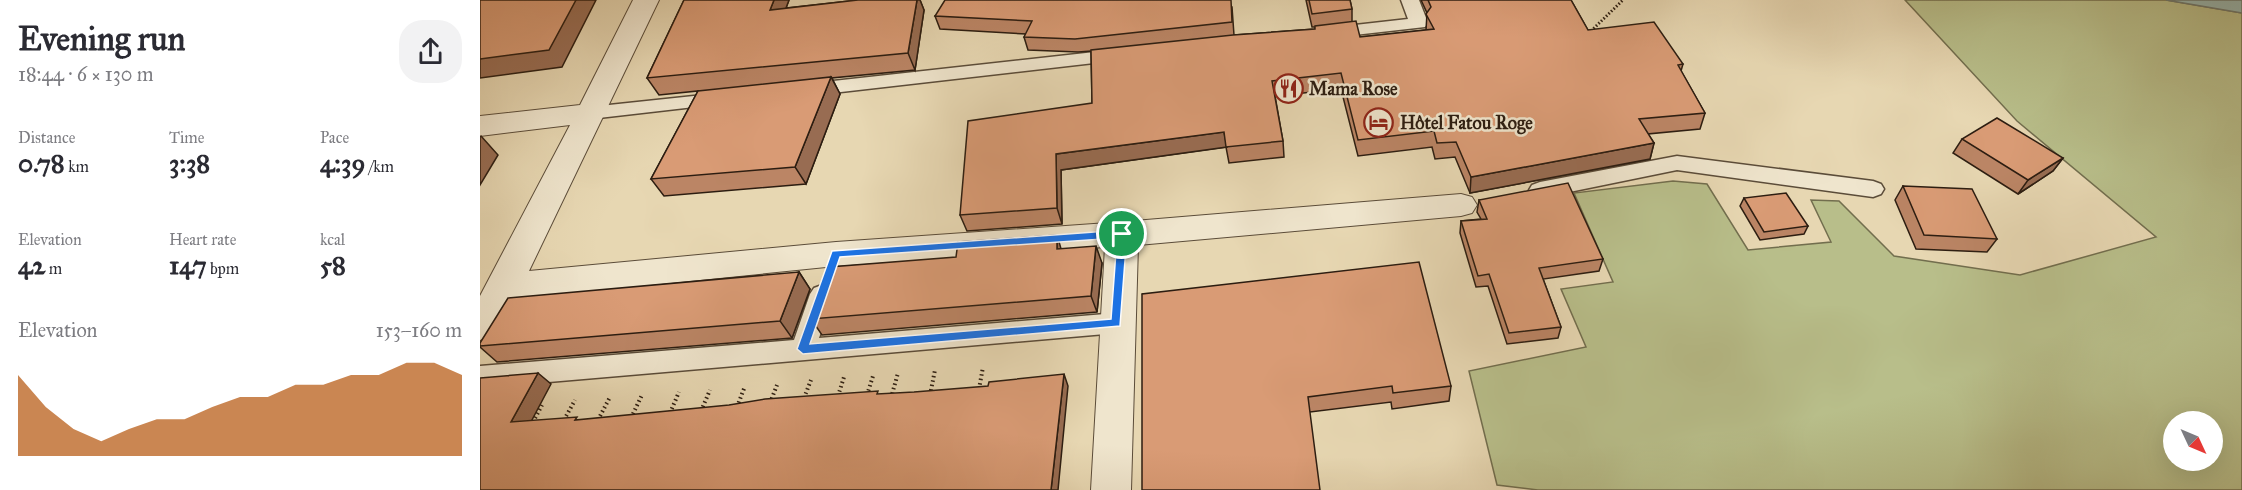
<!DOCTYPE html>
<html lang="en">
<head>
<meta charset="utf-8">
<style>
	body { margin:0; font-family:"IM FELL Great Primer",serif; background:#f2f2f3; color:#2b2b33; height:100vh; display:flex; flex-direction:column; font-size:22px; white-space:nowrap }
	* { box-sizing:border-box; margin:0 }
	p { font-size:20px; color:#7c7c81 }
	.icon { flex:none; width:33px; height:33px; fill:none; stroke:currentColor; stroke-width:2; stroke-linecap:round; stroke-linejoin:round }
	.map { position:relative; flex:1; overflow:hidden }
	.details { display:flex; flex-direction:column; background:#fff; width:480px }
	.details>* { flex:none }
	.needle { width:39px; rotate:134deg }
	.fabs { position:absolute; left:1683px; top:411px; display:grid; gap:12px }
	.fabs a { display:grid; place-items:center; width:60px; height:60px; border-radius:50%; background:#fff; box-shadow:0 6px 24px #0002; font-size:30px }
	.pin { position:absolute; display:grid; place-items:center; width:51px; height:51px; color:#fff; margin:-26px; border:3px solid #fff; border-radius:50%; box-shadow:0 2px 6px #0007 }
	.round { display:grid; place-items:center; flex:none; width:63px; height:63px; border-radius:24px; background:#f2f2f3 }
	.overview { display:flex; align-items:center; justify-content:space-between; height:102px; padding:0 18px }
	h1 { font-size:33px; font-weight:800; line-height:45px }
	.stats { display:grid; grid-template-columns:repeat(3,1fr); gap:9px; height:102px; padding:6px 18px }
	.stats div { display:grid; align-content:center }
	.stats b { font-size:26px; font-weight:800 }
	.stats small { font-size:16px; font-weight:400 }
	.stats p { font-size:16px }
	.chart { height:168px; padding:12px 18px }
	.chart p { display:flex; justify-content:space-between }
	.chart svg { width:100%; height:108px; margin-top:6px; fill:#b45309; opacity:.7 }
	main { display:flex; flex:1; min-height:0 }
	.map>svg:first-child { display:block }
	.green { fill:#b8be8a; stroke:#726e4e; stroke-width:1.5; fill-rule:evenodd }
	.water { fill:#97b8b2; stroke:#6c7a72; stroke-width:1.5 }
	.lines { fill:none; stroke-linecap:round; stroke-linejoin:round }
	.lane-casing { stroke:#5b4c39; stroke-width:3 }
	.street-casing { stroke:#5b4c39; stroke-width:2 }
	.path-far1 { stroke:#2c1d11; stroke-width:3; stroke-dasharray:1.5 2; stroke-linecap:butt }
	.path { stroke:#2c1d11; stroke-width:4; stroke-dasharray:1.5 3; stroke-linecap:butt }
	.lane { fill:#efe5cd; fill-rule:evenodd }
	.street { fill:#efe5cd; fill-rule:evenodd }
	.wall { fill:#bb8565; stroke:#2c1d11; stroke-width:1.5 }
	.shaded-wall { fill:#986c52; stroke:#2c1d11; stroke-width:1.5 }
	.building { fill:#d99b75; stroke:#2c1d11; stroke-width:1.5 }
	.route { fill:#1a73e8; stroke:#fff; stroke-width:1.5; fill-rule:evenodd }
	.labels { text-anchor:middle; stroke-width:5; stroke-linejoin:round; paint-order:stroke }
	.poi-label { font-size:18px; font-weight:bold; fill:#2c1d11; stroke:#efe5cd; text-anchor:start }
</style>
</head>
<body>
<main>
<section class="details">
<div class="overview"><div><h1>Evening run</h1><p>18:44 · 6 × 130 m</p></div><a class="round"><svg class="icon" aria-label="share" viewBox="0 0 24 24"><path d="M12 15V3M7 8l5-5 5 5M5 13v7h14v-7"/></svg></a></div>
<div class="stats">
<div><p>Distance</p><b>0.78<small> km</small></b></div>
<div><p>Time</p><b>3:38</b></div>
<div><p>Pace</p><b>4:39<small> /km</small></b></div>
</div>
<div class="stats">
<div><p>Elevation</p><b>42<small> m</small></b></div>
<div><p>Heart rate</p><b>147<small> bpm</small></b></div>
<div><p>kcal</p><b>58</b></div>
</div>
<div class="chart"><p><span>Elevation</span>153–160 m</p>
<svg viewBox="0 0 160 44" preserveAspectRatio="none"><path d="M0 44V11L10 24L20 33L30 38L40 33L50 29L60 29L70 24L80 20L90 20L100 15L110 15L120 11L130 11L140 6L150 6L160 11V44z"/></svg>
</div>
</section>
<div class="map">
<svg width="1762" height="490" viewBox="0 0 1762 490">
	<rect width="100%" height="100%" fill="#e7d7b2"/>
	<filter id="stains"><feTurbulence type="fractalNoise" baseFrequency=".00333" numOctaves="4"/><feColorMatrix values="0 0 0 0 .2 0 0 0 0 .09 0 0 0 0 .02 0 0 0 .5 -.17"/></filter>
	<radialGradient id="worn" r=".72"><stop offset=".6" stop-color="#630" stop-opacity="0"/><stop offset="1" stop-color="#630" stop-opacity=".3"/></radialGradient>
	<path class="green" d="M1425,0H1686L1762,13V490H1058L1017,485L989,371L1106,347L1081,289L1133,282L1094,193L1193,181L1227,184L1268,250L1351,242L1331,200L1359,201L1414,256L1540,275L1676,237L1537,121ZM1694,422H1732V460H1694Z"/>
	<polygon class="water" points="1686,0 1762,0 1762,13"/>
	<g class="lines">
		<defs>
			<g id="lane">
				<polygon points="921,0 939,0 948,23 945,27 848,38 842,37 839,33 842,29 848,28 928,19"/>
				<polygon points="642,49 649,51 651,55 649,59 326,96 319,94 316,90 319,86 326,84"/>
				<polygon points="242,93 249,95 252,99 249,103 110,119 103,118 100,113 103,108 110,107"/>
				<polygon points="1197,156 1393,181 1401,184 1404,189 1401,194 1393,197 1197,170 1060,198 1052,195 1049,190 1052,185 1060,182"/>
				<polygon points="342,285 350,288 354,294 339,338 637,313 646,316 649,323 646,330 637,333 0,388 0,366 314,340 330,294 334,288"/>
			</g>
			<polygon id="street" points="153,0 179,0 49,271 356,242 642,222 981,194 992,197 997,205 992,213 981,216 658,245 651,490 611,490 625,247 356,266 34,299 13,336 0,340 0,296 90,125 0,136 0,116 100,105"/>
		</defs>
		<use href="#lane" class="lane-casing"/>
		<use href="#street" class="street-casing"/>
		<polyline class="path-far1" points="1111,31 1143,0"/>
		<g class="path">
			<polyline points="499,389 503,367"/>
			<polyline points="387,395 393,376"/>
			<polyline points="450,395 455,370"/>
			<polyline points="358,396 364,377"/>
			<polyline points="324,398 331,380"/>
			<polyline points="411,398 418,373"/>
			<polyline points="290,403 297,385"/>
			<polyline points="257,407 265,386"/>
			<polyline points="221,411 230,390"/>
			<polyline points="190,413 199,392"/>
			<polyline points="151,418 162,395"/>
			<polyline points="84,420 95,400"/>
			<polyline points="118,420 130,397"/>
			<polyline points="53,422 62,405"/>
		</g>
		<use href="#lane" class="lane"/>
		<use href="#street" class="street"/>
	</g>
	<g class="wall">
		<polygon points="204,0 309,0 306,8 378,0 440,0 444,10 435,70 352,78 360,94 326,184 184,196 171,179 218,91 179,95 167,78"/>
		<polygon points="826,0 870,0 872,9 872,22 880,37 946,30 947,13 941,0 1091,0 1108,30 1203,64 1201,71 1225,113 1220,129 1168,134 1174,143 1170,159 990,193 975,157 955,159 952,147 878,156 861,89 795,96 803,141 804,157 749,163 746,147 581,170 582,224 487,231 480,215 612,103 611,51 598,52 548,50 544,37 546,34 460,29 455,16 752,7 754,35 835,29 835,27 832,27"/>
		<polygon points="1482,139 1583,158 1573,171 1538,194 1473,153"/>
		<polygon points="1423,186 1517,239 1507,252 1436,249 1415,200"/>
		<polygon points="1264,198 1328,226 1324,234 1280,240 1260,206"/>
		<polygon points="999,200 1123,259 1119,271 1063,279 1081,327 1078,338 1027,344 1008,286 996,287 980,233 981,221 1001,219 997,212"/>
		<polygon points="581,249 622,263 617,312 342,335 331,319"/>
		<polygon points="319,272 330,289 312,338 17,362 0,347 0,343"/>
		<polygon points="662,294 971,386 969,401 912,409 911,402 830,412"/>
	</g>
	<g class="shaded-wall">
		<polygon points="96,0 116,0 82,67 0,78 0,59"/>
		<polygon points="294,0 309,0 299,27 290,10"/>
		<polygon points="437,0 440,0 444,10 435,70 428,53"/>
		<polygon points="351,77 360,94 326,184 315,167"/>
		<polygon points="744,132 747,147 581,170 582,224 577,208 576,154"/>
		<polygon points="1,136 18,155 0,185 0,137"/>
		<polygon points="1174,143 1170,159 990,193 991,177"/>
		<polygon points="1583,158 1573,171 1538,194 1548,180"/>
		<polygon points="577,235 582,252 577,249"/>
		<polygon points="616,246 622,263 617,312 611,296"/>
		<polygon points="319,272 330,289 312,338 300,321"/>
		<polygon points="58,373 71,384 45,433 31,422"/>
		<polygon points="584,374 588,386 578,490 571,490"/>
	</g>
	<g class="building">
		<polygon points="0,0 96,0 69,50 0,59"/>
		<polygon points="204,0 294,0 290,10 378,0 437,0 428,53 167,78"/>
		<polygon points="465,0 751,0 752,22 595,39 544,37 552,21 455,16"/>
		<polygon points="829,0 870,0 872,9 832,14"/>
		<polygon points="948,0 1091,0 1108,30 1174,22 1203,64 1198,65 1225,113 1159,119 1174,143 991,177 976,142 957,143 954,131 878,140 861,73 792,81 803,141 746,147 744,132 576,154 577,208 480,215 488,121 612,103 611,50 753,35 835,29 835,26 876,21 880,37 954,29 946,14 951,7"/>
		<polygon points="351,77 315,167 171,179 218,91"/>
		<polygon points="1517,118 1583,158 1548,180 1482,139"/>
		<polygon points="1088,183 1123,259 1059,268 1081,327 1029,333 1009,274 998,276 981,221 1007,219 999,200"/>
		<polygon points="1423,186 1492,189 1517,239 1444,235"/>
		<polygon points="1306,193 1328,226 1284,232 1264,198"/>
		<polygon points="577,235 577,249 616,246 611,296 331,319 349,267 476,257 478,242"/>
		<polygon points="939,262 971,386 913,393 912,386 828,397 840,490 662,490 662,294"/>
		<polygon points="319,272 300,321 0,346 0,343 28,298"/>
		<polygon points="58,373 31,422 97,417 95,420 249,405 285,399 398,391 397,394 434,392 508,386 509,382 584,374 571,490 0,490 0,378"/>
	</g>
	<path class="route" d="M642,230L647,234L640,326L323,354L317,349L352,251ZM637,238L631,319L330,344L360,257Z"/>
	<defs>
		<symbol id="restaurant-ring" viewBox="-11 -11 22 22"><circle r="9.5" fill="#efe5cd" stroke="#8f2418" stroke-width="1.5"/><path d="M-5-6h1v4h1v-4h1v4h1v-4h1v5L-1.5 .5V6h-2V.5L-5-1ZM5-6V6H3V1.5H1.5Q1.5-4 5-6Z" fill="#8f2418"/></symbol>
		<symbol id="hotel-ring" viewBox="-11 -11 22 22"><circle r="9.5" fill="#efe5cd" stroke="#8f2418" stroke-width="1.5"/><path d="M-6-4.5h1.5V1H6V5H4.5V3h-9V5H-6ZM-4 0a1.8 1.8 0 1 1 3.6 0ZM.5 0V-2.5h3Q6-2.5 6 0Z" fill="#8f2418"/></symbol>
	</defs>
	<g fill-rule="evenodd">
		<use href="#restaurant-ring" x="792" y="72" width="33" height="33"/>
		<use href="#hotel-ring" x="882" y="106" width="33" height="33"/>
	</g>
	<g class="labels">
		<g class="poi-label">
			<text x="829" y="95">Mama Rose</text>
			<text x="920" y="129">Hôtel Fatou Roge</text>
		</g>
	</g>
	<rect width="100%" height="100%" filter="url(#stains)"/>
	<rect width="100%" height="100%" fill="url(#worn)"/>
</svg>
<div class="fabs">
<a><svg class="needle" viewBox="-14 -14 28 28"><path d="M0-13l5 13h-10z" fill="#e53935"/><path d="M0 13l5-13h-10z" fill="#7c7c81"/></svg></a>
</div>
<div class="pin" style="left:642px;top:234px;background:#1e9e55"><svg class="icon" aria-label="arrive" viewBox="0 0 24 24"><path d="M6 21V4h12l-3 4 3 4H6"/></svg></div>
</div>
</main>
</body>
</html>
